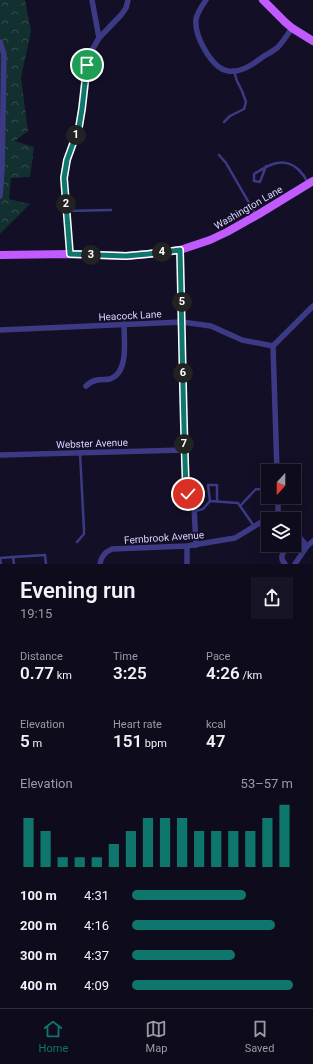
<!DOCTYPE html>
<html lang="en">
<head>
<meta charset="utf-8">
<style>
	body { margin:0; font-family:Roboto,sans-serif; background:#171425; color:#f1f3f6; height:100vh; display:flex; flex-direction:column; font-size:15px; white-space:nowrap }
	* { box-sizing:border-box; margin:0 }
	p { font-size:13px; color:#9b9ba3 }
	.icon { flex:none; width:22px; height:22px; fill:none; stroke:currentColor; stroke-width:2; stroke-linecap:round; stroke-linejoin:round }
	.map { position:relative; height:564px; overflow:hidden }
	.side { display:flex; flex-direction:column; background:#0e0b1c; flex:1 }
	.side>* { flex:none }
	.needle { width:26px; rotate:201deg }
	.controls { position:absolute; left:261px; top:464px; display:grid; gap:8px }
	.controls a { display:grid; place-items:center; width:40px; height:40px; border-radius:0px; background:#0e0b1c; box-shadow:0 2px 10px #0003,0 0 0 1px #2e2b3b; font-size:20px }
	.pin { position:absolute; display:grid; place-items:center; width:34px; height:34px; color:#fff; margin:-17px; border:2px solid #fff; border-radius:50%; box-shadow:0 1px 4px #0007 }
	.km { position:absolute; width:20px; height:20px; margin:-10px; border-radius:50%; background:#222; color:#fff; font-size:11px; line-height:20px; text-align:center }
	.round { display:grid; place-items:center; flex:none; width:42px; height:42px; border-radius:0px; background:#171425 }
	.head { display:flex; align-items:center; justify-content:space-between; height:68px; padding:0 20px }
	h1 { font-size:22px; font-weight:600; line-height:30px }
	.stats { display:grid; grid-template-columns:repeat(3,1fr); gap:6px; height:68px; padding:4px 20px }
	.stats div { display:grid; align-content:center }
	.stats b { font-size:17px; font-weight:600 }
	.stats small { font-size:11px; font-weight:400 }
	.stats p { font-size:11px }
	.chart { height:112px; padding:8px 20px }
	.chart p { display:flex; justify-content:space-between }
	.chart svg { width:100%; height:72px; margin-top:4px; stroke:#0f766e; stroke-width:6 }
	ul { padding:0 20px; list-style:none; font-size:13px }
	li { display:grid; grid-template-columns:64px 48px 1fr; align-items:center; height:30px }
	li i { height:10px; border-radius:5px; background:#0f766e }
	.tabs { display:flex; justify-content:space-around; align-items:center; height:56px; border-top:1px solid #2e2b3b; background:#0e0b1c; font-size:11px; color:#9b9ba3 }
	.tabs a { display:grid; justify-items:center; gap:2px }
	.tabs .on { color:#0f766e }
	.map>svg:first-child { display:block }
	.forest { fill:url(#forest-crowns) }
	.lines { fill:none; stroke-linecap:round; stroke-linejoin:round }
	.lane { stroke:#3d3a85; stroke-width:2.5 }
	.street { stroke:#3d3a85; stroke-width:5.5 }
	.primary { stroke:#c25bff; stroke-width:8 }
	.route-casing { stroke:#fff; stroke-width:8 }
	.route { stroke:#0f766e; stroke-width:5 }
	.labels { text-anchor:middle; stroke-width:3.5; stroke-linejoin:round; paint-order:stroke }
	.street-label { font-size:10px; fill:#d9d4ff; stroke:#130f26 }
</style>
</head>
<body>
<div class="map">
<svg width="313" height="564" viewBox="0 0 313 564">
	<defs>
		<pattern id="forest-crowns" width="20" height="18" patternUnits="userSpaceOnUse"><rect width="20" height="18" fill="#12302f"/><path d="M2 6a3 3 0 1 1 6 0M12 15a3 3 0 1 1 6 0" fill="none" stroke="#344d4e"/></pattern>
	</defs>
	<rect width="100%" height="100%" fill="#130f26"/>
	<polygon class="forest" points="0,0 25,0 31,31 21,78 28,131 15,141 34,147 30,177 11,178 9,199 30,204 0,234"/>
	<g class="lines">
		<g class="lane">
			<polyline points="224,122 230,116 244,109 246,102 242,91 237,81 234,71"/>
			<polyline points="219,155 226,163 256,215"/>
			<path d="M266,166L260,182L254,181V174C265,167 279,158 292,165C294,166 297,168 299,170C303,174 306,179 308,183"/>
			<polyline points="67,211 109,210 111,210"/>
			<polyline points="210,501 208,485 217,485 217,501"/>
			<polyline points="240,506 256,489 268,490"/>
			<polyline points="195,511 203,509 210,501 238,503 254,526"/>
			<polyline points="77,542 84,534 84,530 80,453"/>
			<polyline points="13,557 45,555 46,564"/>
			<polyline points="0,558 13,557 14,564"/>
			<polyline points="0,558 1,564"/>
		</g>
		<g class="street">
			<polyline points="92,0 99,38"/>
			<path d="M206,0C202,6 198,11 196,19C194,35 211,68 228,71C242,73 253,64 264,56C268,54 273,51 277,48C283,42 287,35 292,28"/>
			<polyline points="0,42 4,54 2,170 0,196"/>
			<polyline points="180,250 186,489 194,506 196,545"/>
			<polyline points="70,254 64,178 67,160 79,127 82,109 87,65 92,50 99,38 121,15 126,8 128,0"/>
			<polyline points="0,330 182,322 211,326 242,340 273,346 313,306"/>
			<polyline points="273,346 277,471"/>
			<path d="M86,386C89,383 93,381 97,380C102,379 106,380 110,379C129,373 124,340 124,324"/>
			<polyline points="0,455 184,450"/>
			<polyline points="278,497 278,512 284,519"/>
			<polyline points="294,531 307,546"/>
			<polyline points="187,546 187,564"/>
			<path d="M100,564C101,556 105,552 112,549L187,546L235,538L278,512"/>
			<path d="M285,564C283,561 281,560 282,556C285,543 298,548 307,546"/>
			<polyline points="295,564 307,546 313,541"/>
		</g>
		<g class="primary">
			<polyline points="263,0 285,22 292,28 313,41"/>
			<polyline points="0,255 70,254 126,256 148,254 180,250 210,240 227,232 259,214 313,181"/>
		</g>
	</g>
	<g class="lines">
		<defs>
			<path id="route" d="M87,65L82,109L79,127L67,160L64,178L70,254L126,256L148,254L180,250C182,329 183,410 186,490L188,494"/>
		</defs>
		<use href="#route" class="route-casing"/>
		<use href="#route" class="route"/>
	</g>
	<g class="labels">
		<g class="street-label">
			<text transform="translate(248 207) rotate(-30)" y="4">Washington Lane</text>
			<text transform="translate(130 315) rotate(-3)" y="4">Heacock Lane</text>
			<text transform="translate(92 443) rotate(-2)" y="4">Webster Avenue</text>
			<text transform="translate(164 537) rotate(-4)" y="4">Fernbrook Avenue</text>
		</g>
	</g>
</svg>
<div class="controls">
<a><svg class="needle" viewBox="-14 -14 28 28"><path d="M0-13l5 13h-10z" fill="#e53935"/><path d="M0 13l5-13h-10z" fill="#9b9ba3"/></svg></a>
<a><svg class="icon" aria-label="layers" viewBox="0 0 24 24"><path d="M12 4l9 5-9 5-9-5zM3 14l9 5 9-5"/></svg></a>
</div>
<div class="pin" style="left:87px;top:65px;background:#1e9e55"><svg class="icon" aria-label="arrive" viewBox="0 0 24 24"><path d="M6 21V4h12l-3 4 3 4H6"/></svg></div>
<div class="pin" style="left:188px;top:494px;background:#d93025"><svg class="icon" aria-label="check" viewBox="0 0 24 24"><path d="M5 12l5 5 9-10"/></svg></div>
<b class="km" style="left:76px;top:135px">1</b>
<b class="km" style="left:66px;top:204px">2</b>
<b class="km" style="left:91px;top:255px">3</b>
<b class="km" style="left:162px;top:252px">4</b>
<b class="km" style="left:182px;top:302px">5</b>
<b class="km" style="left:183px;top:373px">6</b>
<b class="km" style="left:184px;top:444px">7</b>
</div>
<section class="side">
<div class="head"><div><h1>Evening run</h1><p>19:15</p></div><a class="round"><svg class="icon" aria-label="share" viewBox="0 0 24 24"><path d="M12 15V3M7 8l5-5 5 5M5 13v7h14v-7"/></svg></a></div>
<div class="stats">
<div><p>Distance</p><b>0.77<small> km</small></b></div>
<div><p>Time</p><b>3:25</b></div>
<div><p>Pace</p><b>4:26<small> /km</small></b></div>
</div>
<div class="stats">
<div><p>Elevation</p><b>5<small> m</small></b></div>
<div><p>Heart rate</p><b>151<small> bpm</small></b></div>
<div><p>kcal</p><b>47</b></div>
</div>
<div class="chart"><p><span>Elevation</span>53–57 m</p>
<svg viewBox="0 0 160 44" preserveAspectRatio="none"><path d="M5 44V14M15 44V22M25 44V38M35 44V38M45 44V38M55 44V30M65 44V22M75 44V14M85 44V14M95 44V14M105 44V22M115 44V22M125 44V22M135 44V22M145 44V14M155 44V6"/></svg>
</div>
<ul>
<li><b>100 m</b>4:31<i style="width:71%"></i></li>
<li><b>200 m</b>4:16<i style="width:89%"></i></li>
<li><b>300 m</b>4:37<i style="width:64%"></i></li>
<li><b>400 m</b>4:09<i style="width:100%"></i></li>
</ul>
</section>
<nav class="tabs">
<a class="on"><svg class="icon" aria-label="home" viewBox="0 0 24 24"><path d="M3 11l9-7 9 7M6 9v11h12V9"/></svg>Home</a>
<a><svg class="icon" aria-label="map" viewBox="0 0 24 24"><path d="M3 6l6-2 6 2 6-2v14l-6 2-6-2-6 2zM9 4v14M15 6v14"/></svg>Map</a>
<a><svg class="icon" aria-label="saved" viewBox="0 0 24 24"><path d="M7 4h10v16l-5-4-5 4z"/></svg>Saved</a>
</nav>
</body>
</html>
